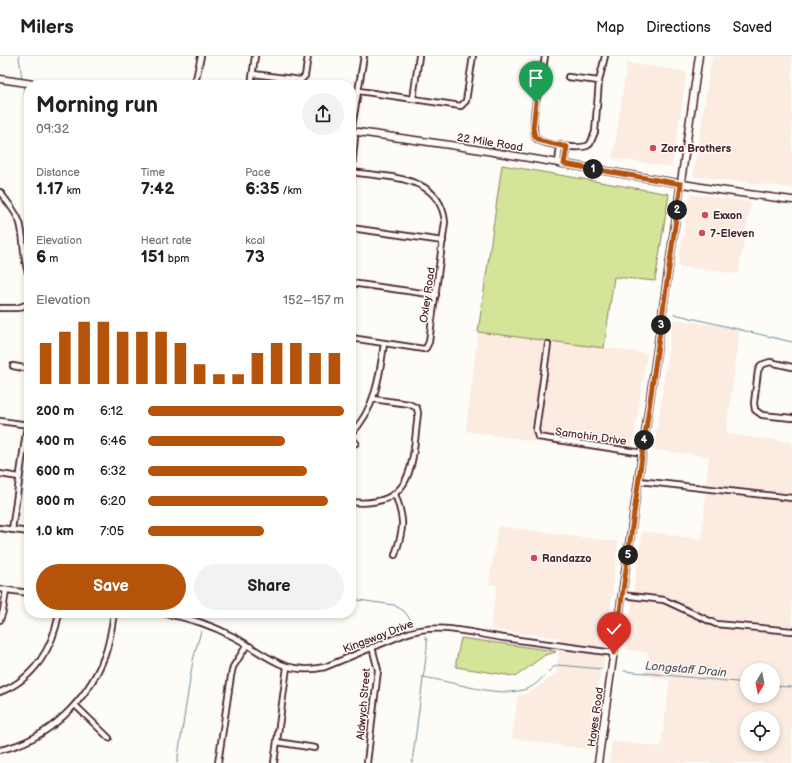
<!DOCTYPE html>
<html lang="en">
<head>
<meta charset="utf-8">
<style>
	body { margin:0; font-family:"Balsamiq Sans",sans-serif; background:#f2f2f2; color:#202124; height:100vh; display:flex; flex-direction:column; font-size:15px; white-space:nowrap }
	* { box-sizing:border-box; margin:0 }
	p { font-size:13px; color:#757577 }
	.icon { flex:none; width:22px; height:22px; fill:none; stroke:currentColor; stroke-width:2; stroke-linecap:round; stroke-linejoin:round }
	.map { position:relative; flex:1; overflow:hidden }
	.side { position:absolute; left:24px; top:24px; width:332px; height:538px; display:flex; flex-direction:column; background:#fff; border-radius:16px; box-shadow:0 2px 6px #0003 }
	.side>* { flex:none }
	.needle { width:26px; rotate:190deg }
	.fabs { position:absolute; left:740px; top:607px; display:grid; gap:8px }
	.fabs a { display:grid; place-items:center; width:40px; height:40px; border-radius:50%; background:#fff; box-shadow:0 2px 6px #0003; font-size:20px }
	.pin { position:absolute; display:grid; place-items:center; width:34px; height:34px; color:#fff; margin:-41px -17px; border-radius:50% 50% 50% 0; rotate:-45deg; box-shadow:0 0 4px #0007 }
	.pin .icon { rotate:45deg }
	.km { position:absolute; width:20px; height:20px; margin:-10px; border-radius:50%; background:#222; color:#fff; font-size:11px; line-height:20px; text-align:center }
	.round { display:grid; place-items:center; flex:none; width:42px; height:42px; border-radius:21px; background:#f2f2f2 }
	.overview { display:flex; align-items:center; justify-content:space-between; height:68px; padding:0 12px }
	h1 { font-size:22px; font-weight:700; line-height:30px }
	.metrics { display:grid; grid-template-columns:repeat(3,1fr); gap:6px; height:68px; padding:4px 12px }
	.metrics div { display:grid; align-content:center }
	.metrics b { font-size:17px; font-weight:700 }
	.metrics small { font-size:11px; font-weight:400 }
	.metrics p { font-size:11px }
	.chart { height:112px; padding:8px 12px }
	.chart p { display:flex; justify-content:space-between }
	.chart svg { width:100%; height:72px; margin-top:4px; stroke:#b45309; stroke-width:6 }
	.button { display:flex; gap:8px; margin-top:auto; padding:8px 12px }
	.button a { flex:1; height:46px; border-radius:24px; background:#b45309; color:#fff; font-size:16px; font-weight:700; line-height:46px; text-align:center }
	.button a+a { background:#f2f2f2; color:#202124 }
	ul { padding:0 12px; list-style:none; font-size:13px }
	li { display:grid; grid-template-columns:64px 48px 1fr; align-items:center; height:30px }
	li i { height:10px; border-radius:5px; background:#b45309 }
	header { display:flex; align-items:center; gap:24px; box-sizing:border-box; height:56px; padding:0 20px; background:#fff; border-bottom:1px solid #e0e0e0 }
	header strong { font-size:19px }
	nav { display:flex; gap:22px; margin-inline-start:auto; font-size:14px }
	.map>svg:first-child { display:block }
	.built { fill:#fcebe0; fill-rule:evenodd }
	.green { fill:#d4e498; stroke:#8f8262 }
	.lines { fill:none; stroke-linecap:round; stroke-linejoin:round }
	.stream { stroke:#708c9c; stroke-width:1 }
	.street-casing { stroke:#4a1f2b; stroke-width:8 }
	.secondary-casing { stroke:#4a1f2b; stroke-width:9 }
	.street { stroke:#fdfcf7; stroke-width:4.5 }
	.secondary { stroke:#fdfcf7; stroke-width:6 }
	.route-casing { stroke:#fff; stroke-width:8 }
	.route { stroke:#b45309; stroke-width:5 }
	.poi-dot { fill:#d1495b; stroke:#fdfcf7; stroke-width:1.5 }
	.labels { text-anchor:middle; stroke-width:3; stroke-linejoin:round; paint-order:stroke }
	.street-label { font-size:11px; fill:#4a1f2b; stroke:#fdfcf7 }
	.poi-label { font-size:11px; font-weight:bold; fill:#4a1f2b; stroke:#fdfcf7; text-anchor:start }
	.water-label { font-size:12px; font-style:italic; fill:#5d5664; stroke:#fdfcf7 }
</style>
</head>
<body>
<header>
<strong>Milers</strong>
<nav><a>Map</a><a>Directions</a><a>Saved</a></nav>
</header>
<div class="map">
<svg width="792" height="707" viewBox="0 0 792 707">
	<rect width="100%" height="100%" fill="#fdfcf7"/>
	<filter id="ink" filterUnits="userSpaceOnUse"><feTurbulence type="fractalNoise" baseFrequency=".025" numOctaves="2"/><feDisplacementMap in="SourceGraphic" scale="8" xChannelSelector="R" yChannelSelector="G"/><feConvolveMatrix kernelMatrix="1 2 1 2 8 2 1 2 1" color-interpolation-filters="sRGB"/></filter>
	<g filter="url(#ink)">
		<g class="built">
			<polygon points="712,0 792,0 792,132 693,120"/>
			<polygon points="627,7 687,16 672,111 613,102"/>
			<polygon points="690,138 751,146 738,218 678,210"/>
			<path d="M673,263L740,273L726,378L792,386V707H609L612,685L661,691L670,624L647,620L649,597L626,593L642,475L702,483L709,400L654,394ZM747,614H773V640H747ZM747,662H773V688H747Z"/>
			<polygon points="478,276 647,297 631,400 466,375"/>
			<polygon points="498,470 618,486 603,611 599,623 589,694 512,682 518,640 529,637 556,618 561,582 490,573 497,529 489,528"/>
		</g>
		<g class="green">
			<polygon points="502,109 669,138 655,225 614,221 604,292 478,276"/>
			<polygon points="461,582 555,595 556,596 545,599 518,619 513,620 456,611 456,606"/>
		</g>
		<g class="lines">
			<g class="stream">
				<polyline points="19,0 22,23"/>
				<polyline points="23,30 29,59"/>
				<polyline points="674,258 792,286"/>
				<polyline points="351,543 394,549 404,555 413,567"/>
				<polyline points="206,559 207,557"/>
				<polyline points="624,615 747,627"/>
				<path d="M422,621C453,625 501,644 529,632C541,627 547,613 558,609L602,613"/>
				<polyline points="773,630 792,631"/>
				<polyline points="177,707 193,604 201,575"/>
				<polyline points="412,707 427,593 427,584 425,581"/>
			</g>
			<defs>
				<g id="street">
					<path d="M545,0C542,26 530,54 535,81C541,89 577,93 587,90L590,88L595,76L599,25L605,0"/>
					<polyline points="253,18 301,24 305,20 308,0"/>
					<polyline points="568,21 599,25"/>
					<polyline points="191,29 196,23 201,0"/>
					<polyline points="251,29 255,0"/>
					<polyline points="359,35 461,50 466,45 473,0"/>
					<polyline points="413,43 419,0"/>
					<polyline points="351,77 364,0"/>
					<polyline points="558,107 560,89"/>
					<polyline points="564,108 567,91"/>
					<polyline points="351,121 355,81 352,75"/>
					<path d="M0,136C7,146 16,155 20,167C25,184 22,203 29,219"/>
					<polyline points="351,172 443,185"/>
					<polyline points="351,227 436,239"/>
					<polyline points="0,252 17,252 29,248"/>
					<path d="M351,282L424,293L426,292L429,286L445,166C440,118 388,122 352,116"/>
					<polyline points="548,288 536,374 538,381 643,397"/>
					<polyline points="13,310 29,313"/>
					<polyline points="792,311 770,306 761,309 758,315 754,347 755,354 762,359 792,362"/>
					<polyline points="0,365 29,369"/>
					<path d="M351,378C375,354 380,319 384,287"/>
					<polyline points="351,382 356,387"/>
					<polyline points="0,418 19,421"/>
					<polyline points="639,425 792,442"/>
					<path d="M351,446C416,453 412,405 418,357L417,352L409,348L373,343"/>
					<polyline points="0,472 29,476"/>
					<polyline points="12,474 27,369"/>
					<path d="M395,499C404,472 405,465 395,438"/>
					<polyline points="0,533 29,537"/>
					<polyline points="622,539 664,544 716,568 792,575"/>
					<path d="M161,557C187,561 212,569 236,582C268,600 285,620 325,611L405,578C439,566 470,577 504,582C541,587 577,592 614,597"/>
					<polyline points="0,564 3,555 6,534"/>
					<path d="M0,636C34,623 53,592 59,557"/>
					<polyline points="75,649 109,682"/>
					<polyline points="277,686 315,692"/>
					<path d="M0,694C48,684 88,644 105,599C110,585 112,571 114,557"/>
					<polyline points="218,707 231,620 233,611 247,589"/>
					<polyline points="274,707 287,611"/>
					<polyline points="367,707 378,614 372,591"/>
				</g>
				<g id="secondary">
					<polyline points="0,23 40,29"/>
					<polyline points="351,75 457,90 719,134 792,144"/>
					<polyline points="598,707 699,0"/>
				</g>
			</defs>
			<use href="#street" class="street-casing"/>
			<use href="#secondary" class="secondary-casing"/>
			<use href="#street" class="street"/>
			<use href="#secondary" class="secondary"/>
		</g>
	</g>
	<g class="lines" filter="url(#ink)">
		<defs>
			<polyline id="route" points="536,46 533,72 535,81 541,85 567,91 564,108 681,128 614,597"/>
		</defs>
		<use href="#route" class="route-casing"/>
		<use href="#route" class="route"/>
	</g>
	<g class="poi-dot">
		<circle cx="653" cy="92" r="4"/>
		<circle cx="705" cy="159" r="4"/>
		<circle cx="702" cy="177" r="4"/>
		<circle cx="534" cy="502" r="4"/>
	</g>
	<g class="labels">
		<g class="street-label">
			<text transform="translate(490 86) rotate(9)" y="4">22 Mile Road</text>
			<text transform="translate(427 239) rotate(-82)" y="4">Oxley Road</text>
			<text transform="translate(591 380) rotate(8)" y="4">Samohin Drive</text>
			<text transform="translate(378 580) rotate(-21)" y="4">Kingsway Drive</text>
			<text transform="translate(363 648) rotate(-85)" y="4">Aldwych Street</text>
			<text transform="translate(595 661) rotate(-82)" y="4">Hayes Road</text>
		</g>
		<g class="poi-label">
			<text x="661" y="96">Zora Brothers</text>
			<text x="713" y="163">Exxon</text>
			<text x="710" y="181">7-Eleven</text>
			<text x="542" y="506">Randazzo</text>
		</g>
		<g class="water-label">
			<text transform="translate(686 613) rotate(5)" y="4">Longstaff Drain</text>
		</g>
	</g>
</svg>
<div class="fabs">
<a><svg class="needle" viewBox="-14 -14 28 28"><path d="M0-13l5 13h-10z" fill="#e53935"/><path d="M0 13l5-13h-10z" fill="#757577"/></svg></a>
<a><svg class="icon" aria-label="locate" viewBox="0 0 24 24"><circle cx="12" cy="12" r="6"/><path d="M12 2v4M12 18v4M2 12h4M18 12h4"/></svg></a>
</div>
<div class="pin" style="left:536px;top:46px;background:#1e9e55"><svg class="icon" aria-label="arrive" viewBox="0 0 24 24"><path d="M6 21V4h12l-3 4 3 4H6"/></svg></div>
<div class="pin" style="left:614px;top:597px;background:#d93025"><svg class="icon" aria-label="check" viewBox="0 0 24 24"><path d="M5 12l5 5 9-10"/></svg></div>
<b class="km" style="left:593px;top:113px">1</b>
<b class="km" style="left:677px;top:154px">2</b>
<b class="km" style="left:661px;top:269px">3</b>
<b class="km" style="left:644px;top:384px">4</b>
<b class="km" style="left:628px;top:499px">5</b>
<section class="side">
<div class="overview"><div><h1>Morning run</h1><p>09:32</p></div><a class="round"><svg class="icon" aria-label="share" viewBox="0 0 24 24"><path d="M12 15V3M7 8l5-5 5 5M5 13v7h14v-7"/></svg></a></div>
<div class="metrics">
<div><p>Distance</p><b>1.17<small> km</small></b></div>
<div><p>Time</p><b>7:42</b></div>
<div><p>Pace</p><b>6:35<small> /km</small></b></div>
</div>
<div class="metrics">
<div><p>Elevation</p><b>6<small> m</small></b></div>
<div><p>Heart rate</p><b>151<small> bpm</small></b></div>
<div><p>kcal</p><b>73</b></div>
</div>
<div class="chart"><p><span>Elevation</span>152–157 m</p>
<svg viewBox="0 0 160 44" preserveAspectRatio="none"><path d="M5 44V19M15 44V12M25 44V6M35 44V6M45 44V12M55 44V12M65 44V12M75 44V19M85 44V32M95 44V38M105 44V38M115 44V25M125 44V19M135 44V19M145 44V25M155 44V25"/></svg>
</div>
<ul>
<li><b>200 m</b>6:12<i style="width:100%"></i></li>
<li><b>400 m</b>6:46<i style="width:70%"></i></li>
<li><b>600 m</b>6:32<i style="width:81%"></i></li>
<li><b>800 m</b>6:20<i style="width:92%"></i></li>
<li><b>1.0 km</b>7:05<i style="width:59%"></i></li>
</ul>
<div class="button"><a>Save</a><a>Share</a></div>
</section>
</div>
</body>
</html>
